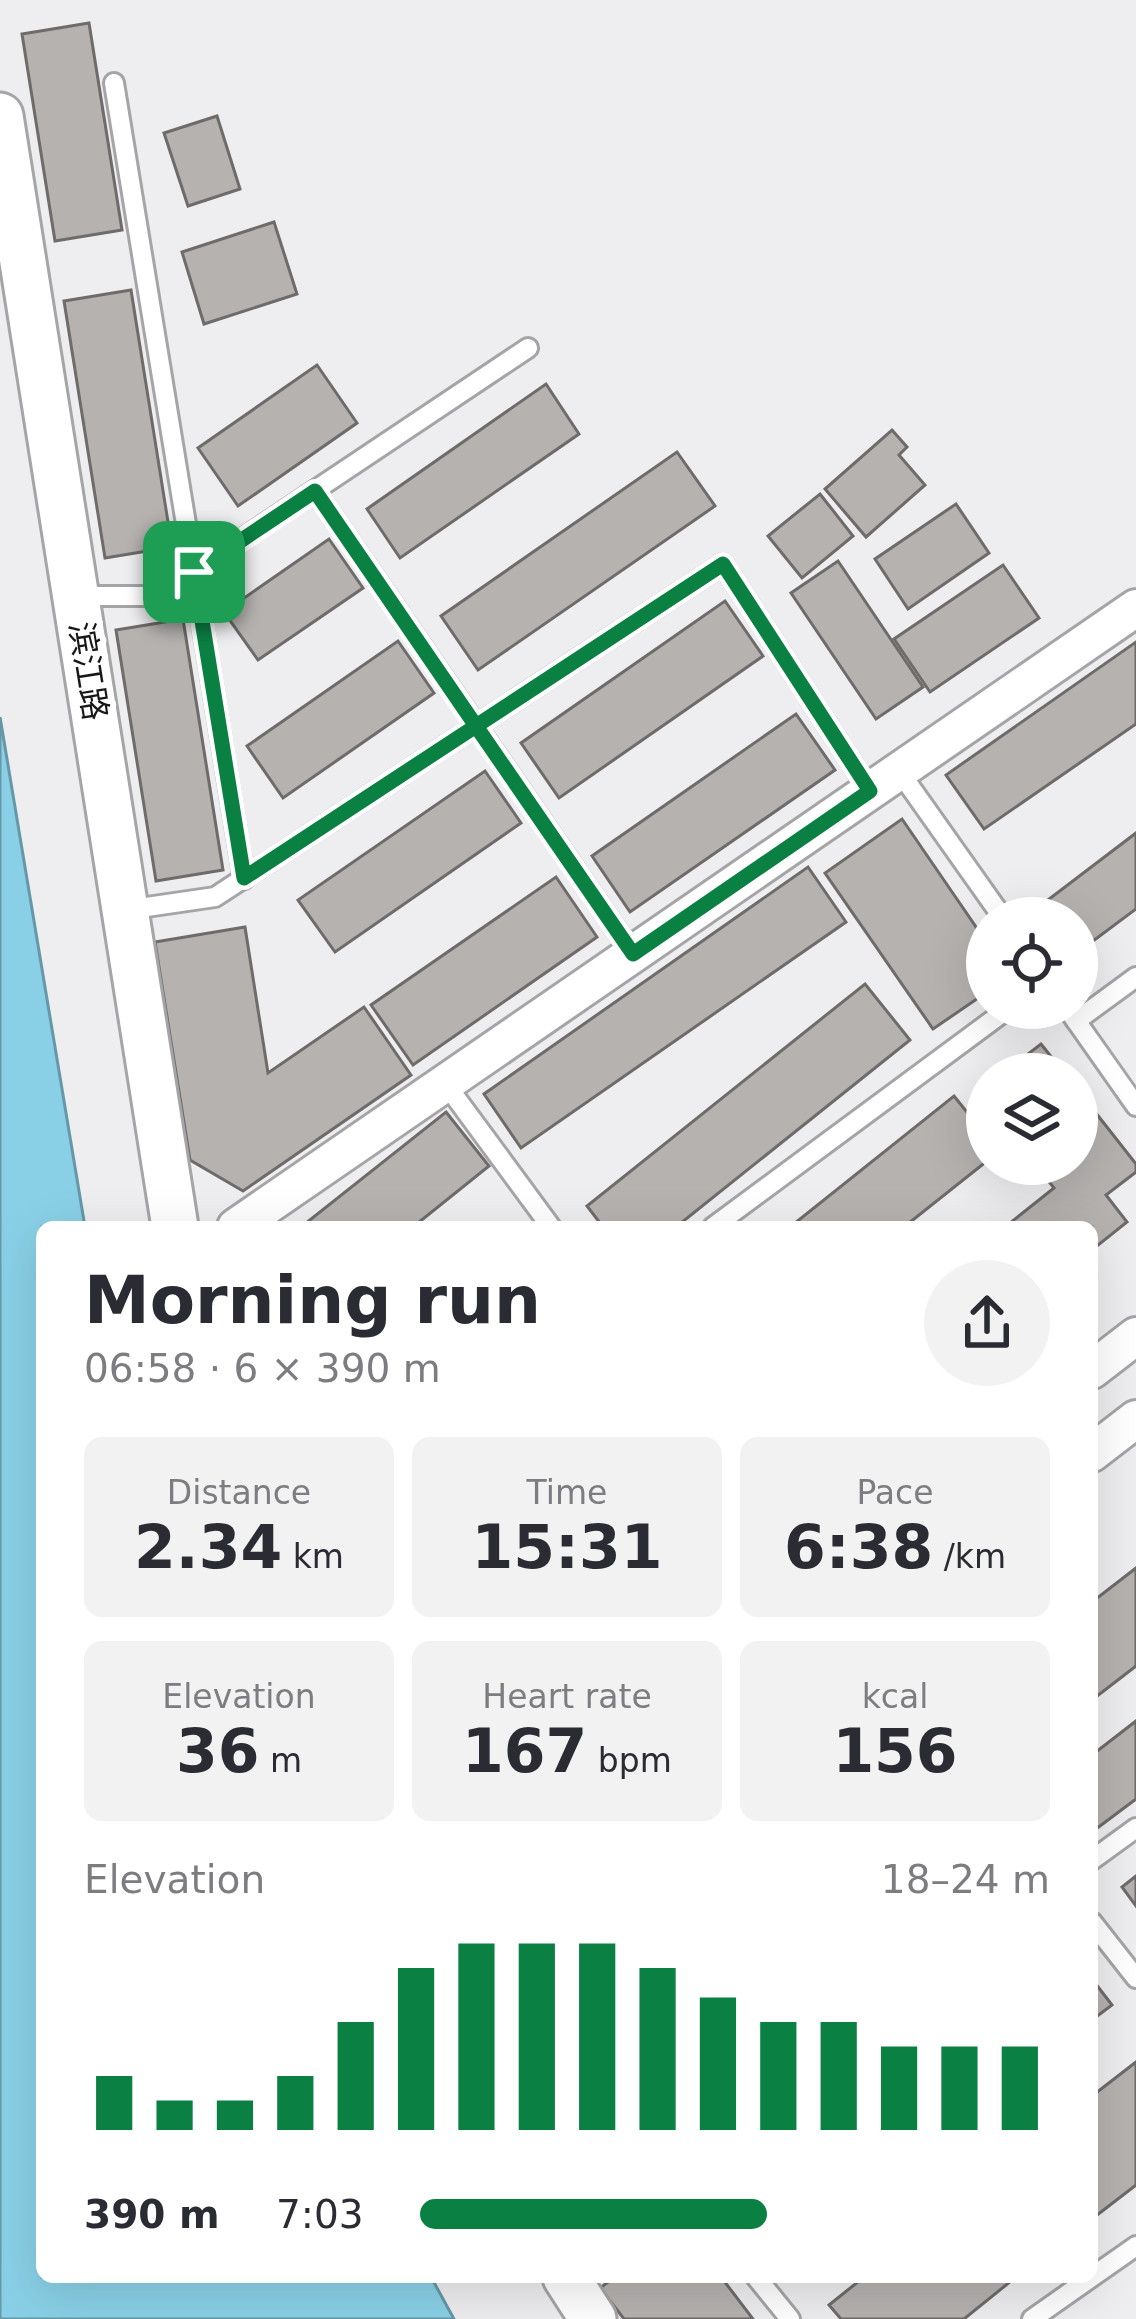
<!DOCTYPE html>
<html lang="en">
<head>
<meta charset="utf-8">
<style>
	body { margin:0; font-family:"DejaVu Sans","Noto Sans SC",sans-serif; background:#f2f2f3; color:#2b2b33; height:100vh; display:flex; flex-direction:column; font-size:45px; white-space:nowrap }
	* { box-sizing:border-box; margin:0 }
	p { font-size:39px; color:#7c7c81 }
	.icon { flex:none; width:66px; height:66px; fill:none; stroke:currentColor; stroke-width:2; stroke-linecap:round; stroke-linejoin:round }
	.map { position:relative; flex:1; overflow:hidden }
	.side { position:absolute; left:36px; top:1221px; width:1062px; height:1062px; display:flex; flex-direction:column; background:#fff; border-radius:18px; box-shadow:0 12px 48px #0002 }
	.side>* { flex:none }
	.buttons { position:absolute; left:966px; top:897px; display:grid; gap:24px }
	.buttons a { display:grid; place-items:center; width:132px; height:132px; border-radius:50%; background:#fff; box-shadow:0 12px 48px #0002; font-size:60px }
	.pin { position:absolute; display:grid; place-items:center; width:102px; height:102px; color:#fff; margin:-51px; border-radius:24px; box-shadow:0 6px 18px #0006 }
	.round { display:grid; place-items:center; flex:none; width:126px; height:126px; border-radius:63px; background:#f2f2f3 }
	.headline { display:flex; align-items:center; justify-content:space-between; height:204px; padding:0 48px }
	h1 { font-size:66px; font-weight:700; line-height:90px }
	.stats { display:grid; grid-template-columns:repeat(3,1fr); gap:18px; height:204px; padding:12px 48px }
	.stats div { display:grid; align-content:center; border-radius:18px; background:#f2f2f3; text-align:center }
	.stats b { font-size:60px; font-weight:700 }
	.stats small { font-size:33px; font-weight:400 }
	.stats p { font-size:33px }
	.chart { height:336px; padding:24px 48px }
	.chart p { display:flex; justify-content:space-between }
	.chart svg { width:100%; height:216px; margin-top:12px; stroke:#0b8043; stroke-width:6 }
	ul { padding:0 48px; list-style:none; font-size:39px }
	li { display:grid; grid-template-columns:192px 144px 1fr; align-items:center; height:90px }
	li i { height:30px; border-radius:15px; background:#0b8043 }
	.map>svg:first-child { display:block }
	.water { fill:#89d0e6; stroke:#6698a8; stroke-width:3 }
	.building { fill:#b5b2b0; stroke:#6e6b6a; stroke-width:3 }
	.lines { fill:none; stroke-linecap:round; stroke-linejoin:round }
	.service-casing { stroke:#a5a5a8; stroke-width:24 }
	.minor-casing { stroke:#a5a5a8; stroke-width:42 }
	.tertiary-casing { stroke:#a5a5a8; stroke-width:51 }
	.service { stroke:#fff; stroke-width:18 }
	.minor { stroke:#fff; stroke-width:36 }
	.tertiary { stroke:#fff; stroke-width:45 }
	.route-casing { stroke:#fff; stroke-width:24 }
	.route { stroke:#0b8043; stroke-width:15 }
	.labels { text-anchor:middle; stroke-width:12; stroke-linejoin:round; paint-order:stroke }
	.street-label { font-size:33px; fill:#161718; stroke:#fff }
</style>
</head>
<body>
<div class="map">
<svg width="1136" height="2319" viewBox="0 0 1136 2319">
	<rect width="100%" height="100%" fill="#eeeef1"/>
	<polygon class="water" points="0,717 85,1227 42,1227 42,2277 431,2277 454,2319 0,2319"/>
	<g class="building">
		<polygon points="89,23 122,230 55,241 22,34"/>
		<polygon points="217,116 240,189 188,206 164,133"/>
		<polygon points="274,222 297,294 204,324 182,252"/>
		<polygon points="131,290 172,547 105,558 64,301"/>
		<polygon points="317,365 357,423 238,506 198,448"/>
		<polygon points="546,384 579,434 400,558 367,509"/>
		<polygon points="892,430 907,447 899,455 925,485 866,537 825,489"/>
		<polygon points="677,452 715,506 478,670 441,616"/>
		<polygon points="820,494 853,536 802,578 768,536"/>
		<polygon points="956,504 989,553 908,609 875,559"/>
		<polygon points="329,539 363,588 258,660 224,612"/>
		<polygon points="838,561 923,687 876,719 791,593"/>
		<polygon points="1003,565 1039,618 930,692 894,639"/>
		<polygon points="725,601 763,656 559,798 521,743"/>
		<polygon points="183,619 223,870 156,881 116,630"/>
		<polygon points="398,641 434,693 283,798 247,746"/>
		<polygon points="1136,642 1136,724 984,829 946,775"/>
		<polygon points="796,714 835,770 630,912 592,856"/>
		<polygon points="485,771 521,823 335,952 298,900"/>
		<polygon points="902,819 987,943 987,992 933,1029 825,873"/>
		<polygon points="1136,833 1136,909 1077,953 1077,918 1043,918 1036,909"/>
		<polygon points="808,867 846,922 521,1148 484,1094"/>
		<polygon points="556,877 597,937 413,1065 371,1005"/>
		<polygon points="245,927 268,1073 364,1007 411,1075 243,1191 190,1160 155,942"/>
		<polygon points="865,984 910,1040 676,1227 603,1227 587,1206"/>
		<polygon points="1041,1044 1065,1074 1002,1074"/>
		<polygon points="1077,1089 1136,1164 1136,1172 1106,1195 1127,1222 1092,1250 1092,1227 1005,1227 1054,1188 1035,1164 1077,1164"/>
		<polygon points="954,1096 987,1137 987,1161 904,1227 790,1227"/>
		<polygon points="446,1112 489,1166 413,1227 301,1227"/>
		<polygon points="1136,1568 1136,1666 1092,1700 1092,1602"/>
		<polygon points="1136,1721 1136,1799 1092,1832 1092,1755"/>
		<polygon points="1136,1876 1136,1906 1122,1887"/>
		<polygon points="1092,1979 1112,2005 1092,2020"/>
		<polygon points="1136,2062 1136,2185 1092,2219 1092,2096"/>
		<polygon points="615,2277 721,2277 753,2319 624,2319 600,2288"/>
		<polygon points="864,2277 1016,2277 964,2319 841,2319 829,2305"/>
	</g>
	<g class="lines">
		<defs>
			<g id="service">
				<polyline points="114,83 244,879"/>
				<polyline points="315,491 633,954"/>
				<polyline points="77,596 157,596 528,348"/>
				<polyline points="899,771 1003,918"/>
				<polyline points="126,910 215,897 723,564 870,791"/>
				<polyline points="1067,1008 1136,1106"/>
				<polyline points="1076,1021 1136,977"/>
				<polyline points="445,1083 551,1227"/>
				<polyline points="713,1227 1009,1008"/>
				<polyline points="1092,1860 1136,1828"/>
				<polyline points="1092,1922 1136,1978"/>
				<polyline points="756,2277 790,2319"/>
				<polyline points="1032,2319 1136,2246"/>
			</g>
			<g id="minor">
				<polyline points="236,1227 1136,608"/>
				<polyline points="1092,1370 1136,1336"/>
				<polyline points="1092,1453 1136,1419"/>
			</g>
			<g id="tertiary">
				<polyline points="0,116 175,1227"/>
				<polyline points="566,2277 593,2319"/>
			</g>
		</defs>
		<use href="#service" class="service-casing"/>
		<use href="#minor" class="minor-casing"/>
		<use href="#tertiary" class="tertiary-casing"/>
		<use href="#service" class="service"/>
		<use href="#minor" class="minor"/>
		<use href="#tertiary" class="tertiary"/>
	</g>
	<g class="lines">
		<defs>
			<polyline id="route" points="194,572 244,878 476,726 633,954 870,791 723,564 476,726 315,491 194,572"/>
		</defs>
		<use href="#route" class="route-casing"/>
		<use href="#route" class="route"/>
	</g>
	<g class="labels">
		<g class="street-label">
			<text transform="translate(89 671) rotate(81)" y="12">滨江路</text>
		</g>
	</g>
</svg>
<div class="buttons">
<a><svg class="icon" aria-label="locate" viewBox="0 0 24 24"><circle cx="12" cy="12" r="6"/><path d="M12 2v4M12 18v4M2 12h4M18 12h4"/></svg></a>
<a><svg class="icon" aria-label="layers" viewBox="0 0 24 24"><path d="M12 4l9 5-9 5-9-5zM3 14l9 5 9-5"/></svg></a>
</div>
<div class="pin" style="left:194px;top:572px;background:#1e9e55"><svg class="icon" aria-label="arrive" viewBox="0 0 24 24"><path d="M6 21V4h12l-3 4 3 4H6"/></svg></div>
<section class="side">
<div class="headline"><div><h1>Morning run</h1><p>06:58 · 6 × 390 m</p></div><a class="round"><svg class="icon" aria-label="share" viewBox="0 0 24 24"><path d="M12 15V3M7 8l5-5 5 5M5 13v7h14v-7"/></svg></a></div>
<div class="stats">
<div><p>Distance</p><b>2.34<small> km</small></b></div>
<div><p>Time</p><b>15:31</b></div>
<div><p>Pace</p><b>6:38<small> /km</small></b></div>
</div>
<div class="stats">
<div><p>Elevation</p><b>36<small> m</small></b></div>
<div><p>Heart rate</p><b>167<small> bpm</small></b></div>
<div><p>kcal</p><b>156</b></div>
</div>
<div class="chart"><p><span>Elevation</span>18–24 m</p>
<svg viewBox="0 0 160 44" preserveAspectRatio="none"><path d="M5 44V33M15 44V38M25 44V38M35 44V33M45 44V22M55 44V11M65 44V6M75 44V6M85 44V6M95 44V11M105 44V17M115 44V22M125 44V22M135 44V27M145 44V27M155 44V27"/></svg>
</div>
<ul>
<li><b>390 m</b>7:03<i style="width:55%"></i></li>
</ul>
</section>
</div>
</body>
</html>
